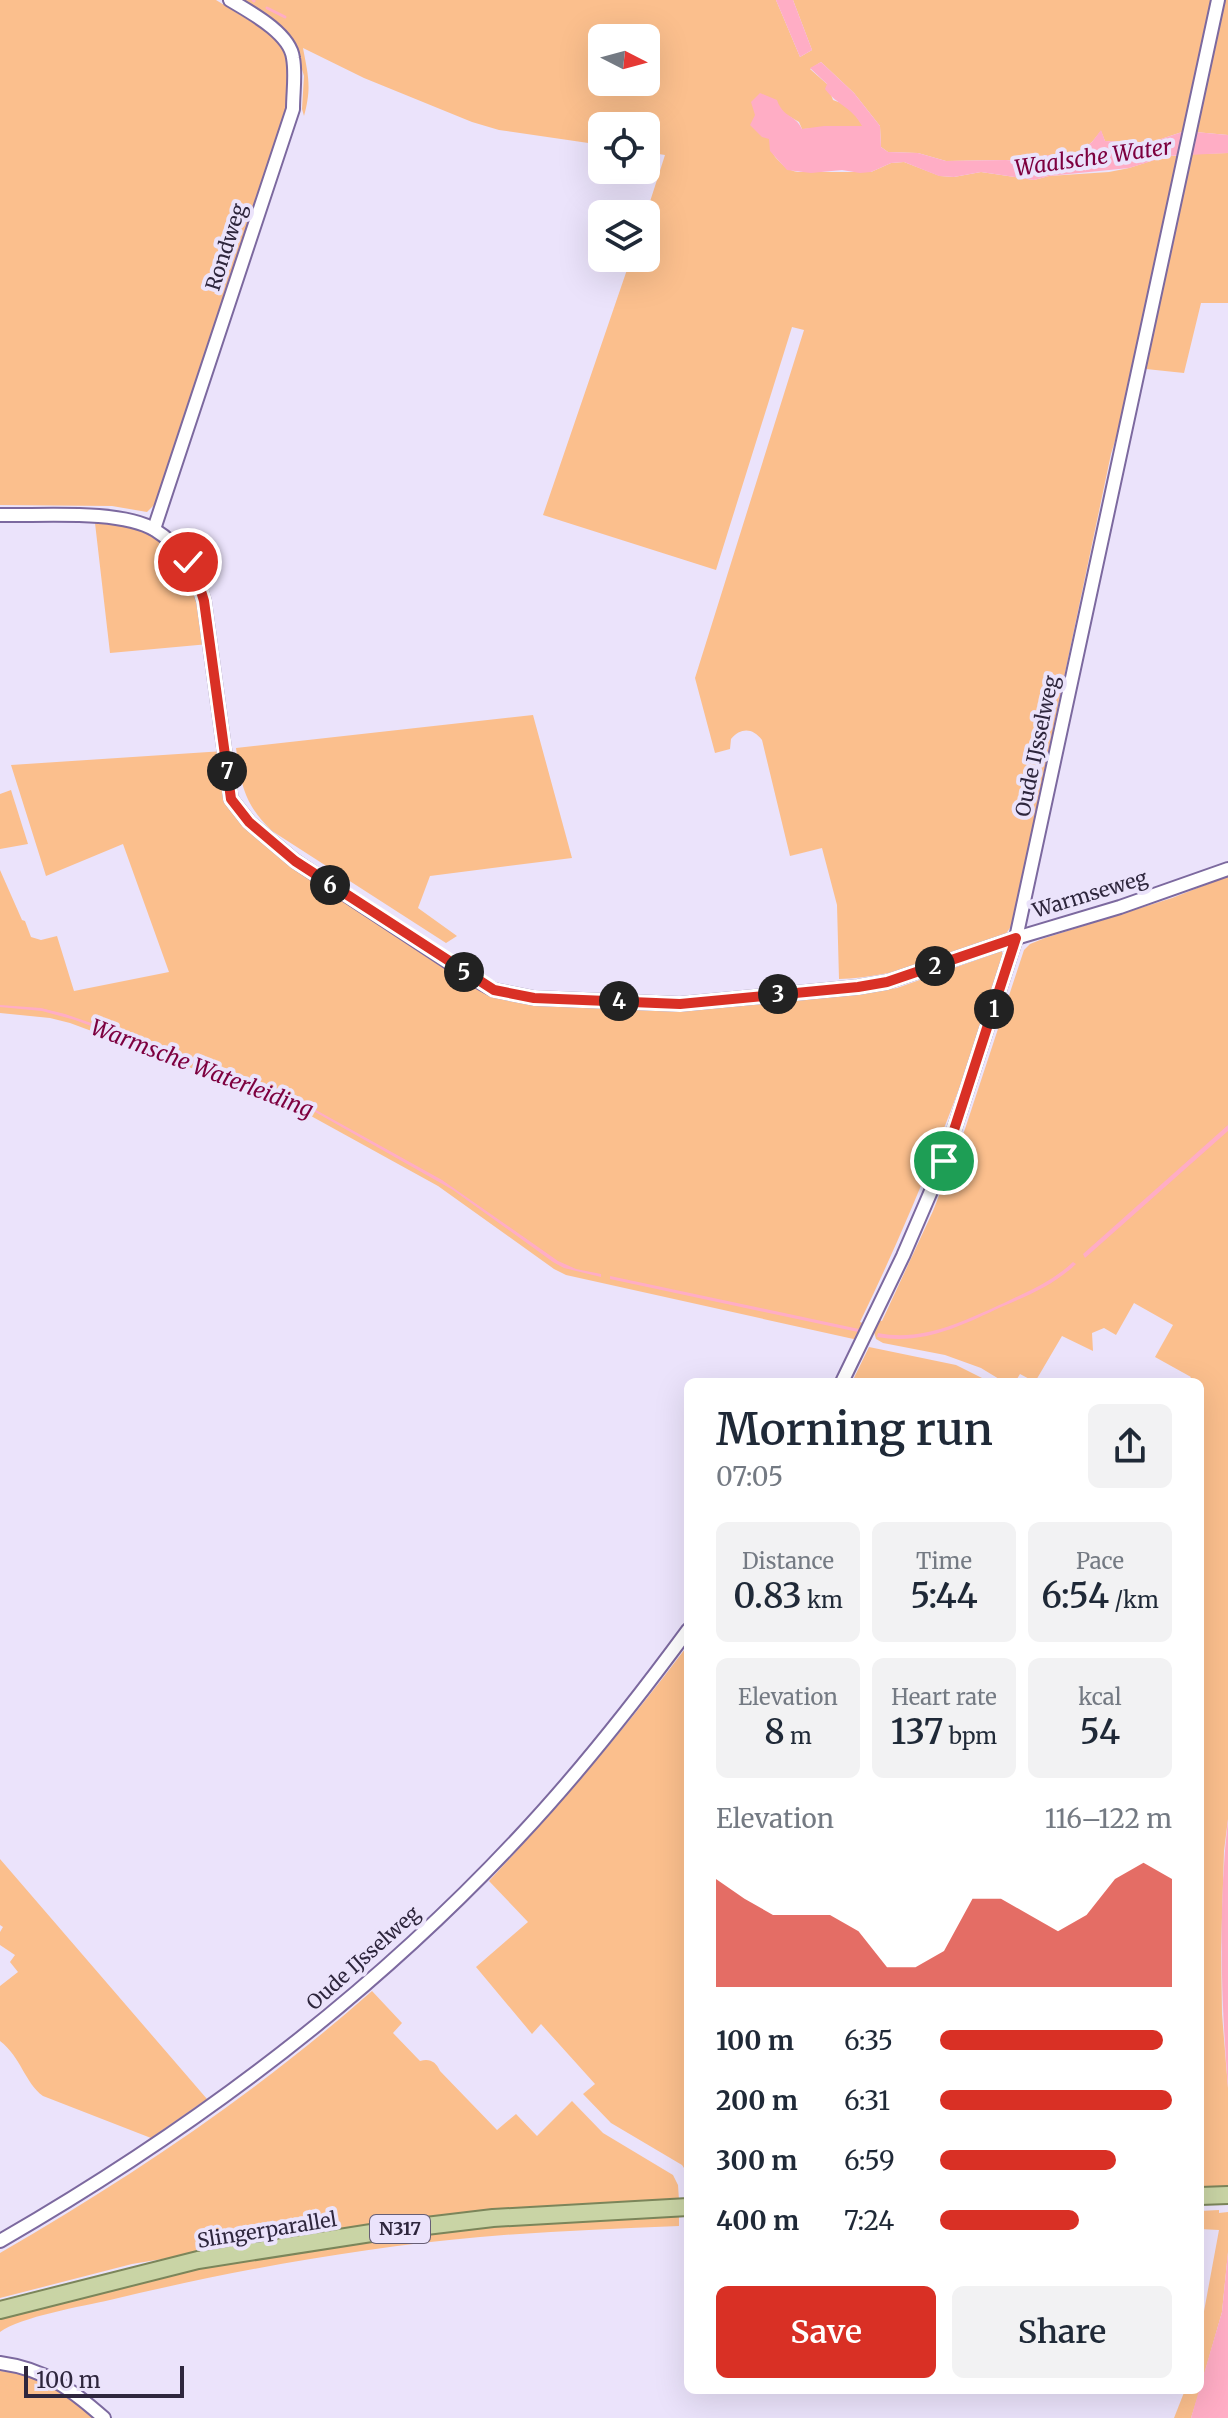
<!DOCTYPE html>
<html lang="en">
<head>
<meta charset="utf-8">
<style>
	body { margin:0; font-family:Merriweather,serif; background:#f2f2f3; color:#1f2937; height:100vh; display:flex; flex-direction:column; font-size:30px; white-space:nowrap }
	* { box-sizing:border-box; margin:0 }
	p { font-size:26px; color:#747a83 }
	.icon { flex:none; width:44px; height:44px; fill:none; stroke:currentColor; stroke-width:2; stroke-linecap:round; stroke-linejoin:round }
	.map { position:relative; flex:1; overflow:hidden }
	.drawer { position:absolute; left:684px; top:1378px; width:520px; height:1016px; display:flex; flex-direction:column; background:#fff; border-radius:12px; box-shadow:0 8px 32px #0002 }
	.drawer>* { flex:none }
	.needle { width:52px; rotate:96deg }
	.tools { position:absolute; left:588px; top:24px; display:grid; gap:16px }
	.tools a { display:grid; place-items:center; width:72px; height:72px; border-radius:12px; background:#fff; box-shadow:0 8px 32px #0002; font-size:40px }
	.scale { position:absolute; left:24px; bottom:20px; width:160px; box-sizing:border-box; padding-left:8px; border:4px solid #2e263d; border-top:0; font-size:22px; line-height:28px; white-space:nowrap; color:#2e263d; -webkit-text-stroke:6px #ebe3fb; paint-order:stroke }
	.pin { position:absolute; display:grid; place-items:center; width:68px; height:68px; color:#fff; margin:-34px; border:4px solid #fff; border-radius:50%; box-shadow:0 2px 8px #0007 }
	.km { position:absolute; width:40px; height:40px; margin:-20px; border-radius:50%; background:#222; color:#fff; font-size:22px; line-height:40px; text-align:center }
	.round { display:grid; place-items:center; flex:none; width:84px; height:84px; border-radius:12px; background:#f2f2f3 }
	.head { display:flex; align-items:center; justify-content:space-between; height:136px; padding:0 32px }
	h1 { font-size:44px; font-weight:600; line-height:60px }
	.metrics { display:grid; grid-template-columns:repeat(3,1fr); gap:12px; height:136px; padding:8px 32px }
	.metrics div { display:grid; align-content:center; border-radius:12px; background:#f2f2f3; text-align:center }
	.metrics b { font-size:34px; font-weight:600 }
	.metrics small { font-size:22px; font-weight:400 }
	.metrics p { font-size:22px }
	.chart { height:224px; padding:16px 32px }
	.chart p { display:flex; justify-content:space-between }
	.chart svg { width:100%; height:144px; margin-top:8px; fill:#d93025; opacity:.7 }
	.button { display:flex; gap:16px; margin-top:auto; padding:16px 32px }
	.button a { flex:1; height:92px; border-radius:12px; background:#d93025; color:#fff; font-size:32px; font-weight:600; line-height:92px; text-align:center }
	.button a+a { background:#f2f2f3; color:#1f2937 }
	ul { padding:0 32px; list-style:none; font-size:26px }
	li { display:grid; grid-template-columns:128px 96px 1fr; align-items:center; height:60px }
	li i { height:20px; border-radius:10px; background:#d93025 }
	.map>svg:first-child { display:block }
	.green { fill:#fbbf8d; fill-rule:evenodd }
	.water { fill:#ffadc5 }
	.lines { fill:none; stroke-linecap:round; stroke-linejoin:round }
	.stream { stroke:#ffadc5; stroke-width:3 }
	.minor-casing { stroke:#7c699f; stroke-width:16 }
	.major-casing { stroke:#7b855a; stroke-width:20 }
	.minor { stroke:#fff; stroke-width:12 }
	.major { stroke:#c9d4a5; stroke-width:16 }
	.route-casing { stroke:#fff; stroke-width:16 }
	.route { stroke:#d93025; stroke-width:10 }
	.labels { text-anchor:middle; stroke-width:8; stroke-linejoin:round; paint-order:stroke }
	.shield { fill:#ebe3fb; stroke:#675f76; stroke-width:2 }
	.shield-label { font-size:18px; font-weight:bold; fill:#2e263d }
	.street-label { font-size:20px; fill:#2e263d; stroke:#ebe3fb }
	.water-label { font-size:22px; font-style:italic; fill:#7d003f; stroke:#ebe3fb }
</style>
</head>
<body>
<div class="map">
<svg width="1228" height="2418" viewBox="0 0 1228 2418">
	<rect width="100%" height="100%" fill="#ebe3fb"/>
	<g class="green">
		<polygon points="0,0 216,0 268,32 279,42 290,62 288,113 156,503 147,512 112,506 0,505"/>
		<path d="M234,0H776L800,57L812,50L793,0H1214L1185,131L1149,143L1105,141L1101,131L1092,142L1079,152L1042,156L1028,162L1006,160L946,161L918,153L888,152L881,147L880,126L854,93L821,62L810,69L827,84L833,100L849,106L863,126L802,129L799,122L780,111C774,127 763,143 777,159C784,166 787,170 798,172H871L891,163L904,162L940,176L954,177L981,172L1034,180L1049,176L1109,172L1129,168L1167,156H1180L1129,395L1111,454L1012,925L1005,935C951,956 897,977 839,979L837,905L822,848L790,856L762,740C753,728 741,727 731,739L730,749L715,753L695,678L804,330L792,327L716,570L543,515L631,258H646V214L665,155L646,152V126H602V145L499,130L472,122L364,78L303,48C308,75 312,87 304,116L302,109L304,76L298,56ZM602,38H646V82H602Z"/>
		<polygon points="1225,0 1228,0 1228,135 1195,132"/>
		<polygon points="1228,153 1228,303 1201,303 1184,373 1146,369 1145,365 1190,154"/>
		<path d="M95,523C138,524 171,539 193,577C201,591 205,627 209,644L110,653Z"/>
		<path d="M533,715L572,858L430,876L418,908L457,936L446,943L272,831C244,804 241,785 236,748Z"/>
		<path d="M224,751L236,814L503,998L520,1001L640,1009H687L855,995L897,988L1002,951L1003,960C964,1084 917,1204 860,1322L866,1324L858,1340L566,1275L554,1269L438,1186L291,1105L70,1023L50,1018L0,1013V870L22,920L25,921L31,937L41,940L57,936L74,991L169,972L123,844L46,876L11,765Z"/>
		<polygon points="11,790 28,844 0,849 0,794"/>
		<polygon points="1228,876 1228,1819 1224,1851 1221,1951 1222,2014 1228,2088 1228,2186 1200,2188 1200,1382 1188,1382 1191,1377 1155,1357 1173,1325 1134,1303 1116,1335 1104,1328 1092,1333 1093,1351 1062,1336 1035,1382 1020,1374 1015,1382 1004,1382 981,1368 945,1355 883,1343 876,1339 874,1332 879,1320 882,1321 933,1211 965,1129 1024,950 1030,944 1045,938 1172,898"/>
		<polygon points="869,1347 956,1365 990,1382 852,1382"/>
		<path d="M688,1645V2174L682,2165L611,2123L583,2094L595,2084L541,2024L532,2034L476,1967L528,1922L489,1881C560,1805 626,1728 688,1645Z"/>
		<path d="M0,1859L207,2099L151,2138L43,2096C25,2083 21,2057 0,2041V1986L18,1972L10,1962L15,1955L0,1945V1932L3,1927L0,1925Z"/>
		<path d="M372,1991L402,2023L393,2033L420,2061C430,2058 436,2062 440,2071L497,2130L516,2114L537,2136L572,2101L603,2133L673,2175L678,2185L679,2200L565,2206L351,2228L132,2264L0,2298V2253C131,2177 258,2092 372,1991Z"/>
		<polygon points="1219,2210 1219,2213 1228,2212 1228,2252 1222,2312 1200,2389 1200,2333 1219,2230 1200,2229 1200,2211"/>
		<path d="M679,2214V2226C613,2229 546,2231 480,2237C356,2248 231,2271 110,2300C83,2306 20,2317 0,2332V2317C151,2275 304,2246 460,2229C533,2220 606,2217 679,2214Z"/>
		<path d="M0,2371C35,2373 72,2393 97,2418H0Z"/>
		<polygon points="1185,2390 1200,2390 1191,2418 1174,2418"/>
	</g>
	<g class="water">
		<polygon points="776,0 793,0 812,50 800,57"/>
		<path d="M821,62L854,93L880,126L881,147L888,152L918,153L946,161L1006,160L1028,162L1041,156L1079,152L1092,142L1101,130L1105,141L1149,143L1185,131L1228,135V153L1168,156L1129,168L1049,176L1034,180L981,172L954,177L939,176L904,162L891,163L871,172L860,173L842,170L811,173L787,170L770,151L769,139L762,137L750,125L755,115L751,102L760,93L777,100C783,118 795,114 802,129L824,126H862C851,106 838,106 825,89L827,84L810,68Z"/>
		<polygon points="0,1005 41,1008 65,1014 178,1053 298,1100 442,1180 558,1261 576,1269 601,1274 601,1277 564,1268 553,1262 453,1190 301,1104 75,1020 42,1011 0,1007"/>
		<polygon points="1228,1125 1228,1131 1085,1258 1083,1254"/>
		<path d="M1073,1262L1076,1264C1054,1285 1029,1295 1001,1307C961,1326 923,1345 877,1337L878,1333C923,1342 964,1321 1004,1303C1029,1291 1053,1281 1073,1262Z"/>
		<polygon points="610,1276 859,1329 858,1332 610,1279"/>
		<path d="M1228,1819V2088C1221,1998 1218,1908 1228,1819Z"/>
		<polygon points="1228,2252 1228,2418 1191,2418 1222,2312"/>
	</g>
	<g class="lines">
		<g class="stream">
			<polyline points="253,0 254,1"/>
			<polyline points="267,8 285,17"/>
		</g>
		<defs>
			<g id="minor">
				<path d="M0,515C41,516 121,509 155,530C181,546 196,572 204,601L231,799L249,822L295,861L474,979L494,990L534,998L680,1004L858,987L887,982L1016,938L1120,907L1228,869"/>
				<path d="M154,529L293,109C293,92 296,74 293,58C290,33 250,12 230,0"/>
				<polyline points="842,1382 903,1256 944,1161 1016,938 1218,0"/>
				<path d="M0,2241C191,2131 368,1999 519,1837C580,1772 635,1702 688,1630"/>
				<path d="M0,2363C45,2369 71,2389 104,2418"/>
			</g>
			<g id="major">
				<polyline points="1200,2196 1228,2195"/>
				<polyline points="0,2310 198,2260 384,2231 493,2218 688,2207"/>
			</g>
		</defs>
		<use href="#minor" class="minor-casing"/>
		<use href="#major" class="major-casing"/>
		<use href="#minor" class="minor"/>
		<use href="#major" class="major"/>
	</g>
	<g class="lines">
		<defs>
			<polyline id="route" points="188,562 197,578 204,601 231,799 249,822 295,861 494,990 534,998 680,1004 858,987 887,982 1016,938 944,1161"/>
		</defs>
		<use href="#route" class="route-casing"/>
		<use href="#route" class="route"/>
	</g>
	<g class="labels">
		<rect class="shield" x="370" y="2215" width="60" height="28" rx="6"/>
		<g class="shield-label">
			<text x="400" y="2235">N317</text>
		</g>
		<g class="street-label">
			<text transform="translate(226 247) rotate(-72)" y="7">Rondweg</text>
			<text transform="translate(1037 746) rotate(-78)" y="7">Oude IJsselweg</text>
			<text transform="translate(1090 894) rotate(-17)" y="7">Warmseweg</text>
			<text transform="translate(363 1958) rotate(-42)" y="7">Oude IJsselweg</text>
			<text transform="translate(267 2230) rotate(-9)" y="7">Slingerparallel</text>
		</g>
		<g class="water-label">
			<text transform="translate(1093 157) rotate(-8)" y="8">Waalsche Water</text>
			<text transform="translate(202 1068) rotate(21)" y="8">Warmsche Waterleiding</text>
		</g>
	</g>
</svg>
<div class="tools">
<a><svg class="needle" viewBox="-14 -14 28 28"><path d="M0-13l5 13h-10z" fill="#e53935"/><path d="M0 13l5-13h-10z" fill="#747a83"/></svg></a>
<a><svg class="icon" aria-label="locate" viewBox="0 0 24 24"><circle cx="12" cy="12" r="6"/><path d="M12 2v4M12 18v4M2 12h4M18 12h4"/></svg></a>
<a><svg class="icon" aria-label="layers" viewBox="0 0 24 24"><path d="M12 4l9 5-9 5-9-5zM3 14l9 5 9-5"/></svg></a>
</div>
<div class="scale">100 m</div>
<div class="pin" style="left:944px;top:1161px;background:#1e9e55"><svg class="icon" aria-label="arrive" viewBox="0 0 24 24"><path d="M6 21V4h12l-3 4 3 4H6"/></svg></div>
<div class="pin" style="left:188px;top:562px;background:#d93025"><svg class="icon" aria-label="check" viewBox="0 0 24 24"><path d="M5 12l5 5 9-10"/></svg></div>
<b class="km" style="left:994px;top:1009px">1</b>
<b class="km" style="left:935px;top:966px">2</b>
<b class="km" style="left:778px;top:994px">3</b>
<b class="km" style="left:619px;top:1001px">4</b>
<b class="km" style="left:464px;top:972px">5</b>
<b class="km" style="left:330px;top:885px">6</b>
<b class="km" style="left:227px;top:771px">7</b>
<section class="drawer">
<div class="head"><div><h1>Morning run</h1><p>07:05</p></div><a class="round"><svg class="icon" aria-label="share" viewBox="0 0 24 24"><path d="M12 15V3M7 8l5-5 5 5M5 13v7h14v-7"/></svg></a></div>
<div class="metrics">
<div><p>Distance</p><b>0.83<small> km</small></b></div>
<div><p>Time</p><b>5:44</b></div>
<div><p>Pace</p><b>6:54<small> /km</small></b></div>
</div>
<div class="metrics">
<div><p>Elevation</p><b>8<small> m</small></b></div>
<div><p>Heart rate</p><b>137<small> bpm</small></b></div>
<div><p>kcal</p><b>54</b></div>
</div>
<div class="chart"><p><span>Elevation</span>116–122 m</p>
<svg viewBox="0 0 160 44" preserveAspectRatio="none"><path d="M0 44V11L10 17L20 22L30 22L40 22L50 27L60 38L70 38L80 33L90 17L100 17L110 22L120 27L130 22L140 11L150 6L160 11V44z"/></svg>
</div>
<ul>
<li><b>100 m</b>6:35<i style="width:96%"></i></li>
<li><b>200 m</b>6:31<i style="width:100%"></i></li>
<li><b>300 m</b>6:59<i style="width:76%"></i></li>
<li><b>400 m</b>7:24<i style="width:60%"></i></li>
</ul>
<div class="button"><a>Save</a><a>Share</a></div>
</section>
</div>
</body>
</html>
